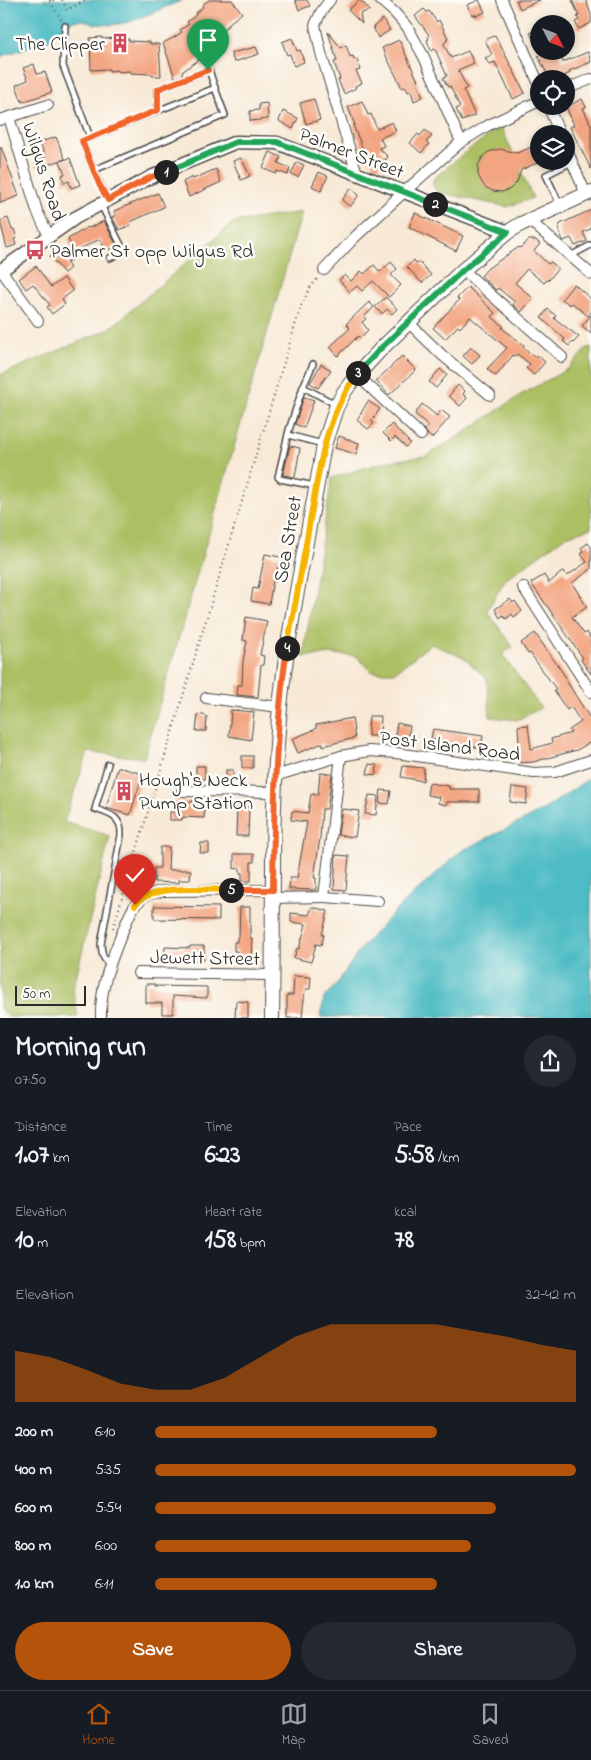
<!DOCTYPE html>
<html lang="en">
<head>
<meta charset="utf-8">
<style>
	body { margin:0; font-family:"Indie Flower",sans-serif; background:#242831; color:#f1f3f6; height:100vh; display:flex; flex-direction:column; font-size:19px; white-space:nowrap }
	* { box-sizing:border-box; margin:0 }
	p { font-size:16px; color:#9ea1a6 }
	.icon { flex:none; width:28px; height:28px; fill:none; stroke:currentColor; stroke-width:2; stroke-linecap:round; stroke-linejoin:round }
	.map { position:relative; height:1018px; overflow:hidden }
	.side { display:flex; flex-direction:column; background:#171b24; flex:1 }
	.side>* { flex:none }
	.needle { width:32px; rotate:132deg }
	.controls { position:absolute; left:530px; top:15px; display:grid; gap:10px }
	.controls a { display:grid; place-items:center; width:45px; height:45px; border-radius:50%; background:#171b24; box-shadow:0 2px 8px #0003; font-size:25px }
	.scale { position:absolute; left:15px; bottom:12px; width:71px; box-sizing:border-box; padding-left:5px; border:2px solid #2b2b2b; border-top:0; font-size:14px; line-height:18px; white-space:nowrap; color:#2b2b2b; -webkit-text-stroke:4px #fdfcf7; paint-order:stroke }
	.pin { position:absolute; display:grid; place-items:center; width:42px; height:42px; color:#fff; margin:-51px -21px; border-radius:50% 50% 50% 0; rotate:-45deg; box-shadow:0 0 5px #0007 }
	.pin .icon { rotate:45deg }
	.km { position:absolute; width:25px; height:25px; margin:-12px; border-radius:50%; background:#222; color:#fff; font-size:14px; line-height:25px; text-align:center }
	.round { display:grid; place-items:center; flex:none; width:52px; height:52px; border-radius:26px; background:#242831 }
	.summary { display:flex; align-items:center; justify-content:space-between; height:85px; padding:0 15px }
	h1 { font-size:28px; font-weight:700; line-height:38px }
	.figures { display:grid; grid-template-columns:repeat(3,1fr); gap:8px; height:85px; padding:5px 15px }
	.figures div { display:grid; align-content:center }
	.figures b { font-size:25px; font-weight:700 }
	.figures small { font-size:14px; font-weight:400 }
	.figures p { font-size:14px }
	.chart { height:140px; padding:10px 15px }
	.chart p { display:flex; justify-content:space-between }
	.chart svg { width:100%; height:90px; margin-top:5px; fill:#b45309; opacity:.7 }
	.primary-button { display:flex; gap:10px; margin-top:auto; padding:10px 15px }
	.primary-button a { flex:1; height:58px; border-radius:30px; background:#b45309; color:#fff; font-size:20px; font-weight:700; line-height:58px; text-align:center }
	.primary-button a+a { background:#242831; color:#f1f3f6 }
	ul { padding:0 15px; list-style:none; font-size:16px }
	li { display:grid; grid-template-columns:80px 60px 1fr; align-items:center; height:38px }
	li i { height:12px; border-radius:6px; background:#b45309 }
	.menu { display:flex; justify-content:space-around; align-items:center; height:70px; border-top:1px solid #363941; background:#171b24; font-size:14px; color:#9ea1a6 }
	.menu a { display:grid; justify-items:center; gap:2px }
	.menu .selected { color:#b45309 }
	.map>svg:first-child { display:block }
	.green { fill:#acbf63; stroke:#6c7547 }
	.water { fill:#4ebcc4; stroke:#3c7478 }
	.building { fill:#f3a581 }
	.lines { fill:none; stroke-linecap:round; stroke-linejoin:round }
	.service-casing { stroke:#4a4845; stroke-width:8 }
	.minor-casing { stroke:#4a4845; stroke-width:12 }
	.tertiary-casing { stroke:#4a4845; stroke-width:15 }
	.secondary-casing { stroke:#4a4845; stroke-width:16 }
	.path { stroke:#4a4845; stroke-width:2; stroke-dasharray:1 4; stroke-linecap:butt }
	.service { stroke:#fff; stroke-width:5 }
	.minor { stroke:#fff; stroke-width:10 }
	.tertiary { stroke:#fff; stroke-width:12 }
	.secondary { stroke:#fff; stroke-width:14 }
	.split-1-casing { stroke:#fff; stroke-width:10 }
	.split-2-casing { stroke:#fff; stroke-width:10 }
	.split-3-casing { stroke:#fff; stroke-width:10 }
	.split-4-casing { stroke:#fff; stroke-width:10 }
	.split-5-casing { stroke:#fff; stroke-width:10 }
	.split-6-casing { stroke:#fff; stroke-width:10 }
	.split-1 { stroke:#f0652b; stroke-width:6 }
	.split-2 { stroke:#22a559; stroke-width:6 }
	.split-3 { stroke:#22a559; stroke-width:6 }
	.split-4 { stroke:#f5b400; stroke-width:6 }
	.split-5 { stroke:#f0652b; stroke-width:6 }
	.split-6 { stroke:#f5b400; stroke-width:6 }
	.labels { text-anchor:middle; stroke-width:5; stroke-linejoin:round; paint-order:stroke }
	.poi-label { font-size:20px; fill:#2b2b2b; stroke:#fdfcf7; text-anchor:start }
	.street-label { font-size:20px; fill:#2b2b2b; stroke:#fdfcf7 }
</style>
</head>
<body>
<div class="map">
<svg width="591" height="1018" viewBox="0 0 591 1018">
	<rect width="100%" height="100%" fill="#fdfcf7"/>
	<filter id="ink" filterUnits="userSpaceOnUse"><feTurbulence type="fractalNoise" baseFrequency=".02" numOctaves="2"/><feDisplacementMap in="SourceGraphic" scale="10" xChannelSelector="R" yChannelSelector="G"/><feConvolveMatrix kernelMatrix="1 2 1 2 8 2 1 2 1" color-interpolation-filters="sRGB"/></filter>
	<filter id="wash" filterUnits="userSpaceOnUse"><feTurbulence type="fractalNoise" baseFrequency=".0096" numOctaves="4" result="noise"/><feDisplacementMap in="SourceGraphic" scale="20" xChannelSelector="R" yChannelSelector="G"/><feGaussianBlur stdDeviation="1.12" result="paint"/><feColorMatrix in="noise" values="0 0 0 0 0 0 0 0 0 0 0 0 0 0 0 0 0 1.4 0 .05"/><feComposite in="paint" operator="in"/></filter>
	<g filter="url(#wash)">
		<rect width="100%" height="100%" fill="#f8e9d6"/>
		<g class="green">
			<polygon points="501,127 533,198 507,207 437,192 432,184 434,178 467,151"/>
			<polygon points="302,212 144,758 88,752 64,822 110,836 73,990 78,1017 8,1017 0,1009 0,375 109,329 234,222"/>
			<polygon points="591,347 591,528 566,536 505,580 487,611 513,647 502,654 541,708 517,720 490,717 487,679 463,657 431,644 395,672 372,672 356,656 332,654 303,657 332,478 384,462 426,456 456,438 522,394 568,369 587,348"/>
		</g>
		<g class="water">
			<polygon points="0,0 183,0 130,22 111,25 94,24 83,20 72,21 49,40 0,57"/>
			<polygon points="591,777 591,1017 320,1017 324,998 338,982 362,947 398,908 461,851 526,819 546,808"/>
		</g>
		<g id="blocks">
			<g class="building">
				<polygon points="209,0 232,0 242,13 228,24 229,25 221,31 222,33 206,48 208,50 199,56 201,58 182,72 183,75 175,78 163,43 173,38 182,32 180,30 189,24 187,22 196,15 195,14 203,7 202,5"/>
				<polygon points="295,0 307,0 310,6 299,10"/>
				<polygon points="360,0 370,10 360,14 362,24 348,10"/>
				<polygon points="479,0 485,12 476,16 475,14 472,15 467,5"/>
				<polygon points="516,0 540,0 520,9"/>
				<polygon points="572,0 586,0 591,15 591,23 579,29 575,22 579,20 577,17 579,16"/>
				<polygon points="424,9 427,12 429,11 437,22 439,20 448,38 446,39 447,41 444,43 444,45 451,58 468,51 474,63 458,70 467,88 463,90 475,115 462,121 456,109 460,107 450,86 448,87 443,78 447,76 435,49 431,51 427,40 429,39 428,36 429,35 415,16"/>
				<polygon points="383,19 390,30 378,38 373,27"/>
				<polygon points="539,29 539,51 530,33"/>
				<polygon points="328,32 341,48 346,45 350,57 353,56 354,60 357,59 360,70 356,71 362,83 355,86 356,88 344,94 338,80 340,79 334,62 337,61"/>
				<polygon points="495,35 525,93 513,99 495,62 489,64 485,58 492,55 485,40"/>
				<polygon points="102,37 102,39 117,38 117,40 129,39 129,41 150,42 150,44 159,44 161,76 152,76 152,74 130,73 130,71 118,72 118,70 109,71 109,69 91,70 90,38"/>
				<polygon points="292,38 297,51 300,50 304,62 294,66 290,54 287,55 282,42"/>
				<polygon points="399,40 418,81 417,82 423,97 414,101 411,91 408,92 406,87 402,88 382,48"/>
				<polygon points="256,47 259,54 234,62 231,53"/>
				<polygon points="539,51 558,51 563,62 588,52 591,62 569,71 570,73 558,79 550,79 538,56 541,55"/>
				<polygon points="34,64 37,74 45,72 52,92 22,102 16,85 28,80 23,68"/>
				<polygon points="314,99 320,120 306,124 300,103"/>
				<polygon points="582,99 586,107 583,108 591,125 591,169 570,127 574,125 566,107"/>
				<polygon points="362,101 368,115 371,114 377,129 392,122 396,131 380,138 384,146 379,148 388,157 377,168 366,157 353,125 355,125 348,107"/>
				<polygon points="267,103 268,119 250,121 250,111 259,110 259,104"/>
				<polygon points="283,111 298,118 293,129 279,121"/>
				<polygon points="425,130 432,136 426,142 429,144 421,153 410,143 418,134 420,136"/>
				<polygon points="56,137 65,159 37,168 35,161 45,157 40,142"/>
				<polygon points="539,144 539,162 521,170 517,182 510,189 502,192 493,191 485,187 481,181 478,174 478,166 482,158 488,152 500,149 517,153"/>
				<polygon points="1,147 19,196 0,203 0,148"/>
				<polygon points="270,152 281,157 278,163 290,168 288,175 277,171 276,174 263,168"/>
				<polygon points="70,158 80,185 71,188 69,181 64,183 62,175 65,174 60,161"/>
				<polygon points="241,158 250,176 241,180 233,161"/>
				<polygon points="297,162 304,165 298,177 291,174"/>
				<polygon points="216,169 221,182 189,197 183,182 192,177 193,179"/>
				<polygon points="319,172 328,176 321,191 312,186"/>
				<polygon points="351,188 359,195 350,207 342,200"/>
				<polygon points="158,193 164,207 130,222 131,225 119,230 112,217 116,215 114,211"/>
				<polygon points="591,210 591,229 583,232 587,241 575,246 571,238 563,241 559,230 560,224"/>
				<polygon points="415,213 463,236 456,251 409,227"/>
				<polygon points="8,218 12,230 14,229 17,238 14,239 16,245 7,248 0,221"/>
				<polygon points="104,221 117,246 106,251 100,239 74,252 68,239 88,227 89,228"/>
				<polygon points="529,240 536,240 540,244 534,251 548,264 551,262 558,268 549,280 548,279 544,283 527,269 515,283 533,298 521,312 513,305 515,302 498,288 496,290 481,276 488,268 519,247 520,248"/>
				<polygon points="69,248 75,258 66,262 70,268 64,273 50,256 57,251 59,253"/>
				<polygon points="414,260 417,264 419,262 431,275 422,283 407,267"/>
				<polygon points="391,262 397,269 391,275 401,285 389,297 373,281 362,291 357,286 350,292 339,280 345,275 351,281 361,271 364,274 374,265 380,272"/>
				<polygon points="36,266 51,287 64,278 73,291 62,299 65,304 52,314 47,307 50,305 33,284 26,289 19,279"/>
				<polygon points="574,284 591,299 591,312 588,316 572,303 570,305 562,299"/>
				<polygon points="468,287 495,313 492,317 504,327 502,328 524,345 523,347 535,357 537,355 545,362 534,375 526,368 530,364 517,354 515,356 513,355 496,376 487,369 507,348 470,317 460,328 458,326 445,339 433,328 459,300 457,298"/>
				<polygon points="386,297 397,309 392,314 387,309 382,314 375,307"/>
				<polygon points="369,302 374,307 364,317 366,319 362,322 368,330 360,338 358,336 338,356 330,347 350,328 346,324"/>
				<polygon points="548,309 556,316 554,318 579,337 573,343 572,342 569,346 563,341 565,339 541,318"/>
				<polygon points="591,315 591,333 582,326"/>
				<polygon points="471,347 480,355 472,364 463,356"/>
				<polygon points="402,356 416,370 389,395 376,381"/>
				<polygon points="321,364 331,370 318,388 310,383"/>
				<polygon points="440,369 447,375 436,388 429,382"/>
				<polygon points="458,385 465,391 463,394 467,398 460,406 449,396"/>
				<polygon points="304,397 314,400 304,428 295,424"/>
				<polygon points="368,401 380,409 371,421 374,423 368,429 357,420"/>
				<polygon points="422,404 437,416 441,410 450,417 432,438 428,435 425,430 429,426 415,414"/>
				<polygon points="392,424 410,443 406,447 395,437 391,441 383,433"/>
				<polygon points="339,436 359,443 356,454 335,448"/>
				<polygon points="290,446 300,448 295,477 283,475"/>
				<polygon points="588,543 591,547 591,569 572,583 587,607 572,617 584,634 587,632 591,639 591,674 581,660 583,658 531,583 544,575 549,583 563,571 567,576 587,562 581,554 584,552 581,548"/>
				<polygon points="265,554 285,558 284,568 278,567 276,580 273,580 269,604 251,601 253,588 258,589"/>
				<polygon points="510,599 513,603 515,601 522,611 514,617 512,614 506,619 503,615 500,618 495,609"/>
				<polygon points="246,617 267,621 260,655 264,656 263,665 261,665 258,697 237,695 238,685 242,685 243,661 247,641 243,640"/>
				<polygon points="535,633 567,679 566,680 591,720 591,742 577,750 533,762 520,763 518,726 528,725 531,749 552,743 551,739 571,733 569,730 581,722 571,707 567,710 554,691 556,689 530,653 528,654 521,643"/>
				<polygon points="231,710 254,712 251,740 229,736"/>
				<polygon points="198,714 207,716 206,731 196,731"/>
				<polygon points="369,716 381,716 380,736 368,736"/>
				<polygon points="352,718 355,738 323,746 323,743 298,753 292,739 316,729 316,725"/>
				<polygon points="397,723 410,726 408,737 395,735"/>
				<polygon points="433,729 483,736 481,748 431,739"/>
				<rect x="242" y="756" width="11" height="12"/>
				<polygon points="369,764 377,765 376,775 367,774"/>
				<polygon points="196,766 205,766 205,779 196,780"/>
				<polygon points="403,766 424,768 423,781 401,777"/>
				<polygon points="118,767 143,774 130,815 106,808"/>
				<rect x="226" y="770" width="7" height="11"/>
				<polygon points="320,773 332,774 327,809 322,809 320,838 314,878 316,878 316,890 289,889 290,878 297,878 307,822 291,820 292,811 308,813 311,794 318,795"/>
				<polygon points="429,783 449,786 449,789 479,789 479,802 447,802 446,805 438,803 439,797 427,795"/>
				<polygon points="512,787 528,789 526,804 510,802"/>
				<polygon points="381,790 391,791 389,804 379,803"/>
				<polygon points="369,795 378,796 376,815 365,814"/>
				<polygon points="193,800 205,800 204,818 182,817 182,820 170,820 170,812 175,812 175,801 193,802"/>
				<polygon points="237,807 249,807 248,836 236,836"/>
				<polygon points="342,809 359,811 355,837 338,835"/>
				<polygon points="201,843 209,843 209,853 200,853"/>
				<polygon points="160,847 169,847 168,870 191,870 190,880 179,880 179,883 154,882 154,868 160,868"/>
				<polygon points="234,854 254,854 254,862 251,862 251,881 242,881 242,873 240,873 240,868 234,869"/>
				<polygon points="336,855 349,856 346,890 334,889"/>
				<polygon points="154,906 219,907 219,920 154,919"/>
				<polygon points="240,907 250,907 250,938 252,938 251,963 237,963 237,951 234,951 234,942 237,942 237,937 239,937"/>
				<polygon points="312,907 328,911 322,935 324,935 321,945 316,944 311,962 294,958 297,948 299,949 306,924 291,922 291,913 309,915"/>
				<polygon points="190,946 204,946 204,960 164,960 165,947 190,948"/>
				<polygon points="294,976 311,977 310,989 305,989 302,1018 287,1018 287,995 293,995"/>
				<polygon points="146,984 155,984 155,986 207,987 207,998 173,996 173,1014 162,1014 162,1003 146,1003"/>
				<polygon points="236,1001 248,1002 248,1018 235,1018"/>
			</g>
		</g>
	</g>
	<g filter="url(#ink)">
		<use href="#blocks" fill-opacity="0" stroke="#4a4845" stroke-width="1"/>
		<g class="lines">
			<defs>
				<g id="service">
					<polyline points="65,26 63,66 90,137"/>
					<polyline points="158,110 158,89 209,70 215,88"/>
					<path d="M94,170L225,115L215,88L82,141C90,161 97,181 108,199"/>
					<polyline points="101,205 124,251 110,258"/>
					<polyline points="560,205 546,175 572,162"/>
					<polyline points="570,256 591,245"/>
					<polyline points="313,364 303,387 337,405"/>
					<polyline points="303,387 289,430 278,477 280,479 315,486"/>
					<polyline points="288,435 323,444"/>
					<path d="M108,764L95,809C110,814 122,817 121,835L101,944C102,952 102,960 110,964"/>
				</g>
				<g id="minor">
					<polyline points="330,0 321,12 315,25 321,53 357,174"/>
					<polyline points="380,0 394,12 408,28 424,57 461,142"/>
					<polyline points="502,0 539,84"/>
					<polyline points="566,89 591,79"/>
					<polyline points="548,106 560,134"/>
					<polyline points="9,117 37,211 49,236"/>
					<polyline points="0,120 48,105"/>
					<polyline points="566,148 586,194"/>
					<polyline points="529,220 591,274"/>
					<polyline points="1,270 38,321"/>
					<polyline points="324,270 355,237 404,192 461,142 487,126 539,101"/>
					<polyline points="463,270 562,357"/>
					<polyline points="409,323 442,355 490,395"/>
					<polyline points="357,375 421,435"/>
					<polyline points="523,587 591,692"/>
					<polyline points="206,698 280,707"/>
					<polyline points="275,776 341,756 369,751 396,753 534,773 555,772 591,760"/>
					<polyline points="182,791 275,792"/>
					<polyline points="324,897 378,901"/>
					<polyline points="273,898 324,897 341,756"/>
					<polyline points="138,973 272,975"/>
					<path d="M101,1018C100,985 112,958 124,928C128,919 131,908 139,901C145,894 154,893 163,891L273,890"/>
				</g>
				<polyline id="tertiary" points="0,271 75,218 151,177 236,142 277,143 508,232"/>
				<path id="secondary" d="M272,1018C274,914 270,810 280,707C289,619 309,532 324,445L336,408L344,392L357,375L381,349L463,270L508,232L521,224L591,192"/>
			</defs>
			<use href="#service" class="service-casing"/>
			<use href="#minor" class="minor-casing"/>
			<use href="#tertiary" class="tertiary-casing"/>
			<use href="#secondary" class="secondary-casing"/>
			<g class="path">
				<polyline points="50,0 50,2 54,0"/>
				<polyline points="62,0 67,10 86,0"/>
				<polyline points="50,2 62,21"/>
				<polyline points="113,928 301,306 311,286 318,278"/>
			</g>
			<use href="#service" class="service"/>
			<use href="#minor" class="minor"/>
			<use href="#tertiary" class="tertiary"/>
			<use href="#secondary" class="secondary"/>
		</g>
	</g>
	<g class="lines" filter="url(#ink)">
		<defs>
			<polyline id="split-1" points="166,172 151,177 108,200 99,184 82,141 158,110 158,89 208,70"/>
			<polyline id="split-2" points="166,172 236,142 277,142 435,204"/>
			<polyline id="split-3" points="358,373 380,349 463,270 508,232 435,204"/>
			<path id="split-4" d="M287,648C295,605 303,563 310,520C320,467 324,418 358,373"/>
			<path id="split-5" d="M231,890H273C274,809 275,728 287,648"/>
			<path id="split-6" d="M135,905C154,883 204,890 231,890"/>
		</defs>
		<use href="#split-1" class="split-1-casing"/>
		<use href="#split-2" class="split-2-casing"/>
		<use href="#split-3" class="split-3-casing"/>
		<use href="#split-4" class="split-4-casing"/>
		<use href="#split-5" class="split-5-casing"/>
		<use href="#split-6" class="split-6-casing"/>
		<use href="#split-1" class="split-1"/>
		<use href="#split-2" class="split-2"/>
		<use href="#split-3" class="split-3"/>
		<use href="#split-4" class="split-4"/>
		<use href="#split-5" class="split-5"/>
		<use href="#split-6" class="split-6"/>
	</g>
	<defs>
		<symbol id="building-bare" viewBox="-9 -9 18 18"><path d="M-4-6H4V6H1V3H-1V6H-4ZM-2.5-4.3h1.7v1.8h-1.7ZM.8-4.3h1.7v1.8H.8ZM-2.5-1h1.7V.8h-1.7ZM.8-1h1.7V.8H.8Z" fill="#d1495b" stroke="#fdfcf7" stroke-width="2.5" paint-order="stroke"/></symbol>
		<symbol id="bus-bare" viewBox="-9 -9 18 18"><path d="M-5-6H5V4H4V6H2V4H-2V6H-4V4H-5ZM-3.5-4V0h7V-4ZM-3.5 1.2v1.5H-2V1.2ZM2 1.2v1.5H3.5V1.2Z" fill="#d1495b" stroke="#fdfcf7" stroke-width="2.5" paint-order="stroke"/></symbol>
	</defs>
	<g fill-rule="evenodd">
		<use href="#building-bare" x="106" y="29" width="28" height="28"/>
		<use href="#bus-bare" x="21" y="236" width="28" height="28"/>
		<use href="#building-bare" x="110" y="777" width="28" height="28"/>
	</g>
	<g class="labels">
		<g class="poi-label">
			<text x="105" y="50" text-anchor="end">The Clipper</text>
			<text x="50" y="257">Palmer St opp Wilgus Rd</text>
			<text x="139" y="786">Hough's Neck<tspan x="139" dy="23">Pump Station</tspan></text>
		</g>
		<g class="street-label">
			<text transform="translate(352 152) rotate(21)" y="7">Palmer Street</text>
			<text transform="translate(45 171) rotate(72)" y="7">Wilgus Road</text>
			<text transform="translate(287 539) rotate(-80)" y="7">Sea Street</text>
			<text transform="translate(450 745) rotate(7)" y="7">Post Island Road</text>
			<text transform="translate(205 957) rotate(1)" y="7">Jewett Street</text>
		</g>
	</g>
</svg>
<div class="controls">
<a><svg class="needle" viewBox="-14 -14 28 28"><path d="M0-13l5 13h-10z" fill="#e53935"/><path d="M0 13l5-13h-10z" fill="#9ea1a6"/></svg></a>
<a><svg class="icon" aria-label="locate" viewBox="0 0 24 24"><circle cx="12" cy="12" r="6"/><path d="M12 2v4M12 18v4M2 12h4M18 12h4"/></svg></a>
<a><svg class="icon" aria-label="layers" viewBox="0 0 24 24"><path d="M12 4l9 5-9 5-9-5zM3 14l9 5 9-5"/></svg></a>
</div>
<div class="scale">50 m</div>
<div class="pin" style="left:208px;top:70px;background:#1e9e55"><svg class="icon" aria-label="arrive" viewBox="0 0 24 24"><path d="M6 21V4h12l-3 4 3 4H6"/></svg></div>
<div class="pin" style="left:135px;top:905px;background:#d93025"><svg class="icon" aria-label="check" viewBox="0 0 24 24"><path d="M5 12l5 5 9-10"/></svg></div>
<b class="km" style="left:166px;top:172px">1</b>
<b class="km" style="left:435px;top:204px">2</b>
<b class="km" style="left:358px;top:373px">3</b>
<b class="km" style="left:287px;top:648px">4</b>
<b class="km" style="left:231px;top:890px">5</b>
</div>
<section class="side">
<div class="summary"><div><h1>Morning run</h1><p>07:50</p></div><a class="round"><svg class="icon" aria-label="share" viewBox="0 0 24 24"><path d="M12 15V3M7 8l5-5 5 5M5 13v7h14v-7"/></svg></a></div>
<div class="figures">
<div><p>Distance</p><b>1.07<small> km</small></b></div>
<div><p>Time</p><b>6:23</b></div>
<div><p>Pace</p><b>5:58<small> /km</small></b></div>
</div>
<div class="figures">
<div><p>Elevation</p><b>10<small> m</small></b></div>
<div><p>Heart rate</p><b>158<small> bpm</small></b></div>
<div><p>kcal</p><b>78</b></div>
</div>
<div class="chart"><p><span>Elevation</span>32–42 m</p>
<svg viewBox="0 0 160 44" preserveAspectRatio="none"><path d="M0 44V19L10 22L20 28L30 35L40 38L50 38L60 32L70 22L80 12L90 6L100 6L110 6L120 6L130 9L140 12L150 16L160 19V44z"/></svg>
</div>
<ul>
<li><b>200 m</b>6:10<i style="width:67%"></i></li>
<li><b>400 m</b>5:35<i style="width:100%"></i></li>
<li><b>600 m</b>5:54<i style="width:81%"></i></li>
<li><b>800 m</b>6:00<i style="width:75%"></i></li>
<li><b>1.0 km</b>6:11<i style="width:67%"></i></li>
</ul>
<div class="primary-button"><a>Save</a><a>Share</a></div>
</section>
<nav class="menu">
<a class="selected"><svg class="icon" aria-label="home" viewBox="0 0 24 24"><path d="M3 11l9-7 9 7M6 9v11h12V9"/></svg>Home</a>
<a><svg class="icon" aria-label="map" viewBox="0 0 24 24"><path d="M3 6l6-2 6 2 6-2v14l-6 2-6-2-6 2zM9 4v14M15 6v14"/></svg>Map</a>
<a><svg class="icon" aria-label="saved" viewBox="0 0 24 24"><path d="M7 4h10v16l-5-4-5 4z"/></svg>Saved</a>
</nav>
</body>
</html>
